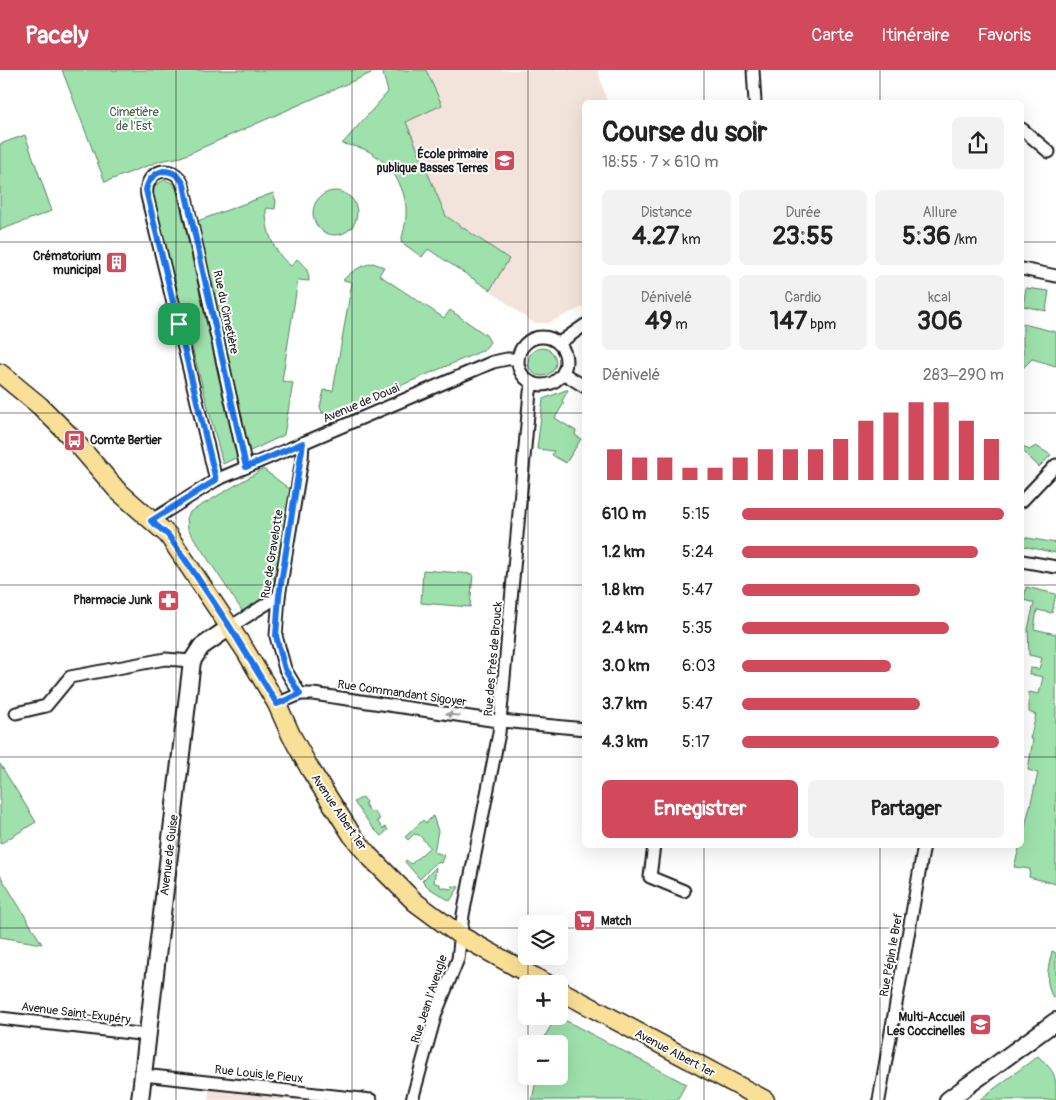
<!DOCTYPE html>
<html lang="fr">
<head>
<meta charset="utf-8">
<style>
	body { margin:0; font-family:Pangolin,sans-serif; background:#f2f2f2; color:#222; height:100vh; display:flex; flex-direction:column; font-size:19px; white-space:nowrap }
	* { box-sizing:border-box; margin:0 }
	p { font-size:16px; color:#767676 }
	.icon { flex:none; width:28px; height:28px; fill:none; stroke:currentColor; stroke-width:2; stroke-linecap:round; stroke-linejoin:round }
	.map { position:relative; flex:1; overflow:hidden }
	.panel { position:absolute; left:582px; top:30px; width:442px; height:748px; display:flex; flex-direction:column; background:#fff; border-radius:8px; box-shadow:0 5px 20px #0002 }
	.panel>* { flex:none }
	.buttons { position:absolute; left:518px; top:845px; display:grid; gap:10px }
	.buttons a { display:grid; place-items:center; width:50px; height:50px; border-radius:8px; background:#fff; box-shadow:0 5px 20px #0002; font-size:25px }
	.pin { position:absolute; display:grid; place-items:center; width:42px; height:42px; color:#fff; margin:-21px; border-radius:10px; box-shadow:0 2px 8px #0006 }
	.round { display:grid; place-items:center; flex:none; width:52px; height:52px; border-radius:8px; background:#f2f2f2 }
	.head { display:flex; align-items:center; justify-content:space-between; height:85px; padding:0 20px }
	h1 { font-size:28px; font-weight:700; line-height:38px }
	.figures { display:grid; grid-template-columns:repeat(3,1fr); gap:8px; height:85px; padding:5px 20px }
	.figures div { display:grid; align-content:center; border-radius:8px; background:#f2f2f2; text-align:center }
	.figures b { font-size:25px; font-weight:700 }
	.figures small { font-size:14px; font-weight:400 }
	.figures p { font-size:14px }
	.chart { height:140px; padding:10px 20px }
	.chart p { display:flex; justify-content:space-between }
	.chart svg { width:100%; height:90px; margin-top:5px; stroke:#d1495b; stroke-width:6 }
	.button { display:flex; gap:10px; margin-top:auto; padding:10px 20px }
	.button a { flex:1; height:58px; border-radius:8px; background:#d1495b; color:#fff; font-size:20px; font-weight:700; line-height:58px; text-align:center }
	.button a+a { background:#f2f2f2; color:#222 }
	ul { padding:0 20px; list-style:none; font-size:16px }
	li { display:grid; grid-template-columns:80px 60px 1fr; align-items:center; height:38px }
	li i { height:12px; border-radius:6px; background:#d1495b }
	header { display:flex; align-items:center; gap:30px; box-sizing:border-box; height:70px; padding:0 25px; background:#d1495b; color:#fff }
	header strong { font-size:24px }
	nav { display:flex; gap:28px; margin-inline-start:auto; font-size:18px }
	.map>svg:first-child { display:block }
	.built { fill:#f3e4db }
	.green { fill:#9ee1ac; stroke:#5d7e64 }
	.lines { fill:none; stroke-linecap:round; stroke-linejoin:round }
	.street-casing { stroke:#1c1c1c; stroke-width:15 }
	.secondary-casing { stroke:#1c1c1c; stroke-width:20 }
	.primary-casing { stroke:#1c1c1c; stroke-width:21 }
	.street { stroke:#fff; stroke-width:11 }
	.secondary { stroke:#fff; stroke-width:16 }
	.primary { stroke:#fadf96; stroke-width:18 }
	.oneway { fill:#999 }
	.route-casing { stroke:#fff; stroke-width:10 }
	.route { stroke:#1a73e8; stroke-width:6 }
	.grid { fill:none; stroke:#1c1c1c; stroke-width:1; stroke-opacity:0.55 }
	.labels { text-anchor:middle; stroke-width:4; stroke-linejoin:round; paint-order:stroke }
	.park-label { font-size:12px; fill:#4a614e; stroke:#fff }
	.poi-label { font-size:12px; font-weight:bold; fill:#1c1c1c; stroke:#fff; text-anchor:end }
	.street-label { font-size:12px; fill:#1c1c1c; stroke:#fff }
</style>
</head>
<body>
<header>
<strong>Pacely</strong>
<nav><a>Carte</a><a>Itinéraire</a><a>Favoris</a></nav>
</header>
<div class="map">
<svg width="1056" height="1030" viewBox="0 0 1056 1030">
	<rect width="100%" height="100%" fill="#fff"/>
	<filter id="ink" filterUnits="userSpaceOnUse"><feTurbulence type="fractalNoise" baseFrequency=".02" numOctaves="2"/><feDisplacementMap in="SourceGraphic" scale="10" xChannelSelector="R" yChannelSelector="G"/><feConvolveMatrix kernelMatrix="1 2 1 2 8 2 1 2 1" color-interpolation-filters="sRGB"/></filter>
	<g filter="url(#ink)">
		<g class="built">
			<polygon points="426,0 598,0 607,32 585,32 585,236 548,253 535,253 530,251 490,220 509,189 446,146 405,52 442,35"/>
			<polygon points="209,1019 298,1029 297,1030 208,1030"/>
		</g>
		<g class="green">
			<polygon points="62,0 378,0 181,87 160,91 105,112"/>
			<path d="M382,0H426L442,35L406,52L446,146L509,189L490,220L428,179L422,187L401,172C403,163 406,154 406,145C408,117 387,87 361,78C355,76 348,75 342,74L388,22Z"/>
			<polygon points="25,65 52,141 0,160 0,74"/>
			<path d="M164,110C182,112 182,142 187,155L273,123L276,131L275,139L267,138L266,140C266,161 273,182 291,196L297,189C305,196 309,200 309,211L298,210L282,311L293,313L284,365L223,394L152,126L154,116Z"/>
			<circle cx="335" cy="143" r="22"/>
			<path d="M373,193L384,197L379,205L444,248L450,240L486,265L490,272L484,280L330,346L322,342L320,337L324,320L333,321L352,212L343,210C352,201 360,196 373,193Z"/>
			<polygon points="1026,218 1049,221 1046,241 1023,236"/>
			<polygon points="1023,254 1056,262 1056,296 1032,289 1023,298"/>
			<circle cx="542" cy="292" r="14"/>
			<polygon points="566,320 568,320 562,331 564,333 555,348 576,361 575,365 581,369 566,393 552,385 554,381 537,379 543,329"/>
			<polygon points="1022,375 1029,380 1036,376 1051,385 1039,397 1023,381"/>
			<polygon points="263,399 291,420 272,522 243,542 188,459 187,448 190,442"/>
			<polygon points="1022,467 1056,473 1056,483 1023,476"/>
			<polygon points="423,500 473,504 470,537 421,533"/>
			<polygon points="1026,517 1056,524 1052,543 1037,540 1034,559 1056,564 1056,814 1029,807 1030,799 1014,797 1020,775 1022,775 1023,765 1038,703 1028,700 1033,669 1030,669 1036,645 1029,642 1029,622 1039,624 1043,607 1029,604 1030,598 1039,599 1042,588 1029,585 1028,559 1034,533 1024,530"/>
			<polygon points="0,694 36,752 0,774"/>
			<polygon points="363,727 366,732 365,734 370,742 373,741 380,749 377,751 383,759 386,757 388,760 381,766 372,757 354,732"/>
			<polygon points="433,746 438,761 434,782 444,785 441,793 436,792 420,809 405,792 406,790 411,794 430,777 419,765 414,764 408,770 405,767 423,750 426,753"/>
			<polygon points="436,797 434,813 440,814 440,817 451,819 452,816 459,817 450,831 429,818 422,811"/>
			<polygon points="0,805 42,874 0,867"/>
			<path d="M1052,881L1056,883V926L1053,928C1044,910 1048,899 1052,881Z"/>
			<polygon points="557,946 686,1014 677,1030 532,1030 537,1006 559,1006 559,974 544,974 546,964"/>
			<path d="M1038,986C1056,1003 1056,1004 1056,1030H979Z"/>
		</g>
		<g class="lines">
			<defs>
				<g id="street">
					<polyline points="753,0 755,32"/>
					<polyline points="1022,59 1049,82"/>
					<polyline points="1022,199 1056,206"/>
					<circle cx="542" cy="291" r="24"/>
					<polyline points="559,273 585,255"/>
					<polyline points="563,303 585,317"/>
					<path d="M216,410L147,126C143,100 174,91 183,115L246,397"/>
					<polyline points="1022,431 1056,395"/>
					<polyline points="151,451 216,410 493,292 507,289 518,289"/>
					<polyline points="1022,491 1056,497"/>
					<polyline points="230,557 279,526"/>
					<polyline points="300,624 285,599 276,566 279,526 302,389 303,373"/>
					<polyline points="277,634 300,624 313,624 491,650 585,659"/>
					<polyline points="16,643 46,636 70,607 165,589 192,591"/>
					<polyline points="654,775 650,807 684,821"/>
					<polyline points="0,948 148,965"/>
					<polyline points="143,1005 371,1030"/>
					<polyline points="412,1030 436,943 458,889 463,845 499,663 530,322 533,313"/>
					<polyline points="879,1030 924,775"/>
				</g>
				<g id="secondary">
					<polyline points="140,1030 192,591 201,577 230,557"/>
					<polyline points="948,1030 1056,951"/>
				</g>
				<g id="primary">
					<polyline points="0,303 40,336 74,370 117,420 168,465 245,580 277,634 291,665 310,699 352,765 369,786 415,832 461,866 547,914"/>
					<polyline points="559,920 765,1030"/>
				</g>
			</defs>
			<use href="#street" class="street-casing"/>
			<use href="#secondary" class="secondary-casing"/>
			<use href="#primary" class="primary-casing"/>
			<use href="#street" class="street"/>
			<use href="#secondary" class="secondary"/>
			<use href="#primary" class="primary"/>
		</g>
		<defs><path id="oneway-solid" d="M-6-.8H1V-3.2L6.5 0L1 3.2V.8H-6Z" transform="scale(1.25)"/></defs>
		<use class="oneway" href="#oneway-solid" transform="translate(453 645) rotate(-172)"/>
	</g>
	<g class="lines" filter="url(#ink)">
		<defs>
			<path id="route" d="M163,101C173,101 180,106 184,115L246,397L303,373L279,526L276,566L285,599L300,624L277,634L230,557L193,501L168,465L151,451L216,410L146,120C148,110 153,104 163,101Z"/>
		</defs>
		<use href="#route" class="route-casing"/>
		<use href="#route" class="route"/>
	</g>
	<path class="grid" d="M176,0V1030M352,0V1030M528,0V854M704,0V32M880,0V32M0,172H585M1022,172H1056M0,343H585M1022,343H1056M0,515H585M1022,515H1056M0,687H585M1022,687H1056M704,775V1030M880,775V1030M0,858H526M559,858H1056M528,886V914M528,946V974M528,1006V1030"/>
	<defs>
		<symbol id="school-square" viewBox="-11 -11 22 22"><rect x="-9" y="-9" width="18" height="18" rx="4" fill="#d1495b" stroke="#fff"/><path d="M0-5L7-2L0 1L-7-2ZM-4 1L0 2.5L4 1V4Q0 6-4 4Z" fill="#fff"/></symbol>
		<symbol id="building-square" viewBox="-11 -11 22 22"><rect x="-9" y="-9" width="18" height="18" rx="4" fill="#d1495b" stroke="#fff"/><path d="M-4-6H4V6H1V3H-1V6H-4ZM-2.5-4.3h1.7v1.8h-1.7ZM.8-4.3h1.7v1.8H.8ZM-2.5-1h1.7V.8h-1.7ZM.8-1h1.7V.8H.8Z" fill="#fff"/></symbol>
		<symbol id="bus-square" viewBox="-11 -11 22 22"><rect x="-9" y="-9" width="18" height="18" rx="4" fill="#d1495b" stroke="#fff"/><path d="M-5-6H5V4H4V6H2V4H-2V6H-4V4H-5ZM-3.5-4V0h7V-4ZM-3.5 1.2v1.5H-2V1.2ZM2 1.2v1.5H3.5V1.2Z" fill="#fff"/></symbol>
		<symbol id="pharmacy-square" viewBox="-11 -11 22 22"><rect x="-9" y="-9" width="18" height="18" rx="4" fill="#d1495b" stroke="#fff"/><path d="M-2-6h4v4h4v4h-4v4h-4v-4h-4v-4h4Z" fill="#fff"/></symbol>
		<symbol id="supermarket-square" viewBox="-11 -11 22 22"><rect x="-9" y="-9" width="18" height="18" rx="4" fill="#d1495b" stroke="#fff"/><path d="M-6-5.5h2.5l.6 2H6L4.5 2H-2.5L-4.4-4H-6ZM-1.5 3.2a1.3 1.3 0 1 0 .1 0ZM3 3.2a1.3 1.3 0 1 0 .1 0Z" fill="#fff"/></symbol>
	</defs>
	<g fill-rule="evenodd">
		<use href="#school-square" x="492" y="78" width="25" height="25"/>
		<use href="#building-square" x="104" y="180" width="25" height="25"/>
		<use href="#bus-square" x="62" y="358" width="25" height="25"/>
		<use href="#pharmacy-square" x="156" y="518" width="25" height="25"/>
		<use href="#supermarket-square" x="572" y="838" width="25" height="25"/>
		<use href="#school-square" x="968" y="942" width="25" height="25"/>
	</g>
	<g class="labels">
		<g class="park-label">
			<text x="134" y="46">Cimetière<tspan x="134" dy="14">de l'Est</tspan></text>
		</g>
		<g class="poi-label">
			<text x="488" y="88">École primaire<tspan x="488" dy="14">publique Basses Terres</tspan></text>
			<text x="101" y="190">Crématorium<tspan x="101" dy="14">municipal</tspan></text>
			<text x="90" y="374" text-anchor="start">Comte Bertier</text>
			<text x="152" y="534">Pharmacie Junk</text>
			<text x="601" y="855" text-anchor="start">Match</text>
			<text x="965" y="951">Multi-Accueil<tspan x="965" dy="14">Les Coccinelles</tspan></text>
		</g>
		<g class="street-label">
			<text transform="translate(226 242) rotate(78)" y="4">Rue du Cimetière</text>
			<text transform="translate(361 333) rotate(-23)" y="4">Avenue de Douai</text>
			<text transform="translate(272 484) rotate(-81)" y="4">Rue de Gravelotte</text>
			<text transform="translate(493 589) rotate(-85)" y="4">Rue des Près de Brouck</text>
			<text transform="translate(402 623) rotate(8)" y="4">Rue Commandant Sigoyer</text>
			<text transform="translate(339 742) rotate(56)" y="4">Avenue Albert 1er</text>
			<text transform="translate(169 785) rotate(-83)" y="4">Avenue de Guise</text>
			<text transform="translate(891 885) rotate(-80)" y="4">Rue Pépin le Bref</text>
			<text transform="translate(429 929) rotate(-72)" y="4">Rue Jean l'Aveugle</text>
			<text transform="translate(76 943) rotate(7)" y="4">Avenue Saint-Exupéry</text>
			<text transform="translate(675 983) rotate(28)" y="4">Avenue Albert 1er</text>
			<text transform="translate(259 1004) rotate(6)" y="4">Rue Louis le Pieux</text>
		</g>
	</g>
</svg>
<div class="buttons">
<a><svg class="icon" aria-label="layers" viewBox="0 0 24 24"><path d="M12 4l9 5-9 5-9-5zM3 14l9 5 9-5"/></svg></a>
<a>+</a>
<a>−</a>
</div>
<div class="pin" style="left:179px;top:254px;background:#1e9e55"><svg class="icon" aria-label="arrive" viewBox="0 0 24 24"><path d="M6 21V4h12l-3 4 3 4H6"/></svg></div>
<section class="panel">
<div class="head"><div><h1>Course du soir</h1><p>18:55 · 7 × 610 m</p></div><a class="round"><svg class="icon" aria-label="share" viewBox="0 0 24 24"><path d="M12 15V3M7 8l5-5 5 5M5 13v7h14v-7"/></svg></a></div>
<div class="figures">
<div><p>Distance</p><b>4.27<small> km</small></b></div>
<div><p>Durée</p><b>23:55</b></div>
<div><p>Allure</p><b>5:36<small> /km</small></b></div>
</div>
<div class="figures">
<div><p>Dénivelé</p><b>49<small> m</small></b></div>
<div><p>Cardio</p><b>147<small> bpm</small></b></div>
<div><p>kcal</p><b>306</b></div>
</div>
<div class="chart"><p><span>Dénivelé</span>283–290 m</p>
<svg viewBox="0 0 160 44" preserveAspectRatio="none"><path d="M5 44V29M15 44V33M25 44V33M35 44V38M45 44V38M55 44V33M65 44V29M75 44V29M85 44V29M95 44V24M105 44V15M115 44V11M125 44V6M135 44V6M145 44V15M155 44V24"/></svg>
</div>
<ul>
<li><b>610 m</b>5:15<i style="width:100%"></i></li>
<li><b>1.2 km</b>5:24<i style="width:90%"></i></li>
<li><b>1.8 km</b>5:47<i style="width:68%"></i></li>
<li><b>2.4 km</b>5:35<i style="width:79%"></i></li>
<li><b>3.0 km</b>6:03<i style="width:57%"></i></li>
<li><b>3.7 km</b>5:47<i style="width:68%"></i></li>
<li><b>4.3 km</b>5:17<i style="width:98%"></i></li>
</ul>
<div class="button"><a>Enregistrer</a><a>Partager</a></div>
</section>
</div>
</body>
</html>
